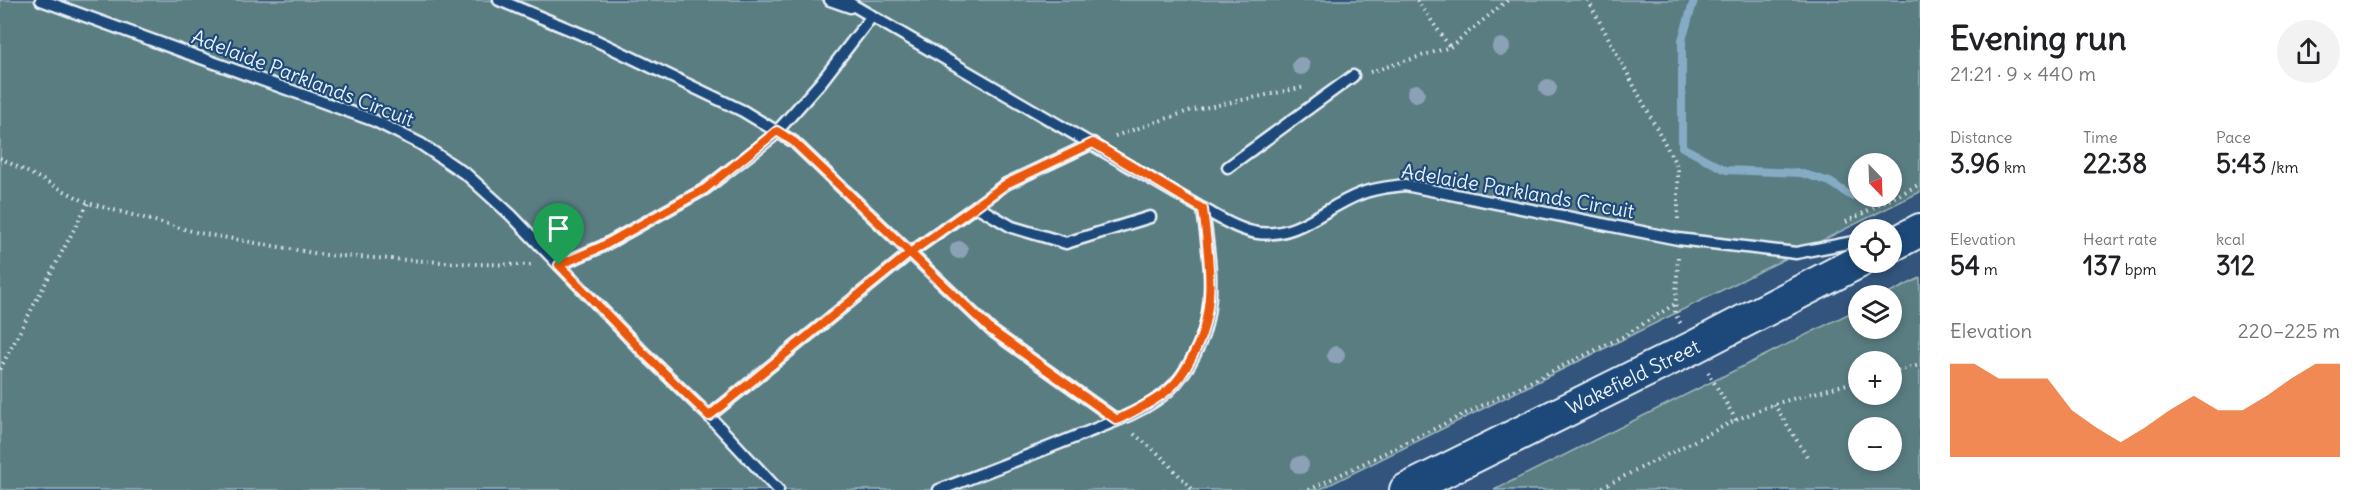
<!DOCTYPE html>
<html lang="en">
<head>
<meta charset="utf-8">
<style>
	body { margin:0; font-family:Delius,sans-serif; background:#f2f2f2; color:#202124; height:100vh; display:flex; flex-direction:column; font-size:22px; white-space:nowrap }
	* { box-sizing:border-box; margin:0 }
	p { font-size:20px; color:#757577 }
	.icon { flex:none; width:33px; height:33px; fill:none; stroke:currentColor; stroke-width:2; stroke-linecap:round; stroke-linejoin:round }
	.map { position:relative; flex:1; overflow:hidden }
	.details { display:flex; flex-direction:column; background:#fff; width:450px }
	.details>* { flex:none }
	.needle { width:39px; rotate:157deg }
	.buttons { position:absolute; left:1848px; top:153px; display:grid; gap:12px }
	.buttons a { display:grid; place-items:center; width:54px; height:54px; border-radius:50%; background:#fff; box-shadow:0 3px 9px #0003; font-size:30px }
	.pin { position:absolute; display:grid; place-items:center; width:51px; height:51px; color:#fff; margin:-62px -26px; border-radius:50% 50% 50% 0; rotate:-45deg; box-shadow:0 0 6px #0007 }
	.pin .icon { rotate:45deg }
	.round { display:grid; place-items:center; flex:none; width:63px; height:63px; border-radius:32px; background:#f2f2f2 }
	.summary { display:flex; align-items:center; justify-content:space-between; height:102px; padding:0 30px }
	h1 { font-size:33px; font-weight:800; line-height:45px }
	.figures { display:grid; grid-template-columns:repeat(3,1fr); gap:9px; height:102px; padding:6px 30px }
	.figures div { display:grid; align-content:center }
	.figures b { font-size:26px; font-weight:800 }
	.figures small { font-size:16px; font-weight:400 }
	.figures p { font-size:16px }
	.chart { height:168px; padding:12px 30px }
	.chart p { display:flex; justify-content:space-between }
	.chart svg { width:100%; height:108px; margin-top:6px; fill:#ea580c; opacity:.7 }
	main { display:flex; flex:1; min-height:0 }
	.map>svg:first-child { display:block }
	.green { fill:#5a7d82; stroke:#a1b7bd; stroke-width:1.5; fill-rule:evenodd }
	.lines { fill:none; stroke-linecap:round; stroke-linejoin:round }
	.stream { stroke:#86abc4; stroke-width:8 }
	.service-casing { stroke:#e8f1f8; stroke-width:15 }
	.secondary-casing { stroke:#e8f1f8; stroke-width:36 }
	.path { stroke:#e8f1f8; stroke-width:4; stroke-dasharray:1.5 4.5; stroke-linecap:butt }
	.service { stroke:#1f4a7a; stroke-width:10 }
	.secondary { stroke:#1f4a7a; stroke-width:32 }
	.tree { fill:#8ba1b6 }
	.route-casing { stroke:#fff; stroke-width:12 }
	.route { stroke:#ea580c; stroke-width:8 }
	.labels { text-anchor:middle; stroke-width:4.5; stroke-linejoin:round; paint-order:stroke }
	.street-label { font-size:20px; fill:#e8f1f8; stroke:#1f4a7a }
</style>
</head>
<body>
<main>
<div class="map">
<svg width="1920" height="490" viewBox="0 0 1920 490">
	<rect width="100%" height="100%" fill="#33547c"/>
	<filter id="ink" filterUnits="userSpaceOnUse"><feTurbulence type="fractalNoise" baseFrequency=".0167" numOctaves="2"/><feDisplacementMap in="SourceGraphic" scale="12" xChannelSelector="R" yChannelSelector="G"/><feConvolveMatrix kernelMatrix="1 2 1 2 8 2 1 2 1" color-interpolation-filters="sRGB"/></filter>
	<g filter="url(#ink)">
		<g class="green">
			<path d="M0,0H1920V192L1319,490H0ZM1858,164H1892V196H1858Z"/>
			<path d="M1920,278V490H1494L1858,309V328H1892V296L1886,295ZM1858,362H1892V394H1858ZM1858,428H1892V460H1858Z"/>
		</g>
		<g class="lines">
			<polyline class="stream" points="1694,0 1682,40 1682,147 1726,170 1801,173 1830,182 1851,196"/>
			<defs>
				<g id="service">
					<polyline points="41,0 375,121 421,144 467,175 511,215 642,351 709,416 778,490"/>
					<polyline points="499,0 593,39 743,111 794,142 991,330 1117,420"/>
					<polyline points="830,0 850,7"/>
					<path d="M844,0L1203,209C1220,218 1238,230 1258,233C1298,238 1325,207 1360,194C1374,188 1389,187 1405,185L1678,239L1796,253L1858,241"/>
					<polyline points="1228,167 1353,76"/>
					<polyline points="976,206 1012,227 1066,243 1150,217"/>
					<polyline points="559,265 601,247 705,189 772,137 821,82 872,16"/>
					<polyline points="709,416 910,253 976,206 1006,184 1093,143"/>
					<path d="M939,490C986,472 1033,454 1080,435C1110,423 1144,412 1169,390C1189,371 1204,340 1208,314C1214,279 1207,243 1203,209"/>
				</g>
				<g id="secondary">
					<polyline points="1892,245 1920,230"/>
					<polyline points="1406,490 1694,347 1858,262"/>
				</g>
			</defs>
			<use href="#service" class="service-casing"/>
			<use href="#secondary" class="secondary-casing"/>
			<g class="path">
				<polyline points="1417,0 1450,47"/>
				<polyline points="1588,0 1678,168 1678,220"/>
				<polyline points="1370,72 1450,47 1508,0"/>
				<polyline points="1115,136 1189,111 1305,87"/>
				<polyline points="0,158 88,203 199,233 325,255 475,264 534,265"/>
				<polyline points="1846,222 1920,184"/>
				<polyline points="1678,257 1675,314 1681,324"/>
				<polyline points="0,369 88,203"/>
				<polyline points="1708,372 1736,420"/>
				<polyline points="1892,372 1920,365"/>
				<polyline points="1774,404 1808,458"/>
				<polyline points="1134,434 1160,455 1193,490"/>
				<polyline points="1309,490 1622,337 1675,304"/>
				<polyline points="1597,490 1736,420 1774,404 1858,381"/>
			</g>
			<use href="#service" class="service"/>
			<use href="#secondary" class="secondary"/>
		</g>
		<g class="tree">
			<circle cx="1501" cy="47" r="9"/>
			<circle cx="1301" cy="66" r="9"/>
			<circle cx="1548" cy="88" r="9"/>
			<circle cx="1416" cy="93" r="9"/>
			<circle cx="959" cy="250" r="9"/>
			<circle cx="1336" cy="355" r="9"/>
			<circle cx="1300" cy="465" r="9"/>
		</g>
	</g>
	<g class="lines" filter="url(#ink)">
		<defs>
			<path id="route" d="M559,265L642,351L709,416L910,253L976,206L1006,184L1093,143L1203,209C1209,260 1218,310 1192,357C1186,369 1179,381 1168,390C1153,403 1134,411 1117,420L991,330L794,142L777,131L705,189L601,247L559,265"/>
		</defs>
		<use href="#route" class="route-casing"/>
		<use href="#route" class="route"/>
	</g>
	<g class="labels">
		<g class="street-label">
			<text transform="translate(303 78) rotate(21)" y="7">Adelaide Parklands Circuit</text>
			<text transform="translate(1518 191) rotate(10)" y="7">Adelaide Parklands Circuit</text>
			<text transform="translate(1633 377) rotate(-26)" y="7">Wakefield Street</text>
		</g>
	</g>
</svg>
<div class="buttons">
<a><svg class="needle" viewBox="-14 -14 28 28"><path d="M0-13l5 13h-10z" fill="#e53935"/><path d="M0 13l5-13h-10z" fill="#757577"/></svg></a>
<a><svg class="icon" aria-label="locate" viewBox="0 0 24 24"><circle cx="12" cy="12" r="6"/><path d="M12 2v4M12 18v4M2 12h4M18 12h4"/></svg></a>
<a><svg class="icon" aria-label="layers" viewBox="0 0 24 24"><path d="M12 4l9 5-9 5-9-5zM3 14l9 5 9-5"/></svg></a>
<a>+</a>
<a>−</a>
</div>
<div class="pin" style="left:559px;top:265px;background:#1e9e55"><svg class="icon" aria-label="arrive" viewBox="0 0 24 24"><path d="M6 21V4h12l-3 4 3 4H6"/></svg></div>
</div>
<section class="details">
<div class="summary"><div><h1>Evening run</h1><p>21:21 · 9 × 440 m</p></div><a class="round"><svg class="icon" aria-label="share" viewBox="0 0 24 24"><path d="M12 15V3M7 8l5-5 5 5M5 13v7h14v-7"/></svg></a></div>
<div class="figures">
<div><p>Distance</p><b>3.96<small> km</small></b></div>
<div><p>Time</p><b>22:38</b></div>
<div><p>Pace</p><b>5:43<small> /km</small></b></div>
</div>
<div class="figures">
<div><p>Elevation</p><b>54<small> m</small></b></div>
<div><p>Heart rate</p><b>137<small> bpm</small></b></div>
<div><p>kcal</p><b>312</b></div>
</div>
<div class="chart"><p><span>Elevation</span>220–225 m</p>
<svg viewBox="0 0 160 44" preserveAspectRatio="none"><path d="M0 44V6L10 6L20 12L30 12L40 12L50 25L60 32L70 38L80 32L90 25L100 19L110 25L120 25L130 19L140 12L150 6L160 6V44z"/></svg>
</div>
</section>
</main>
</body>
</html>
